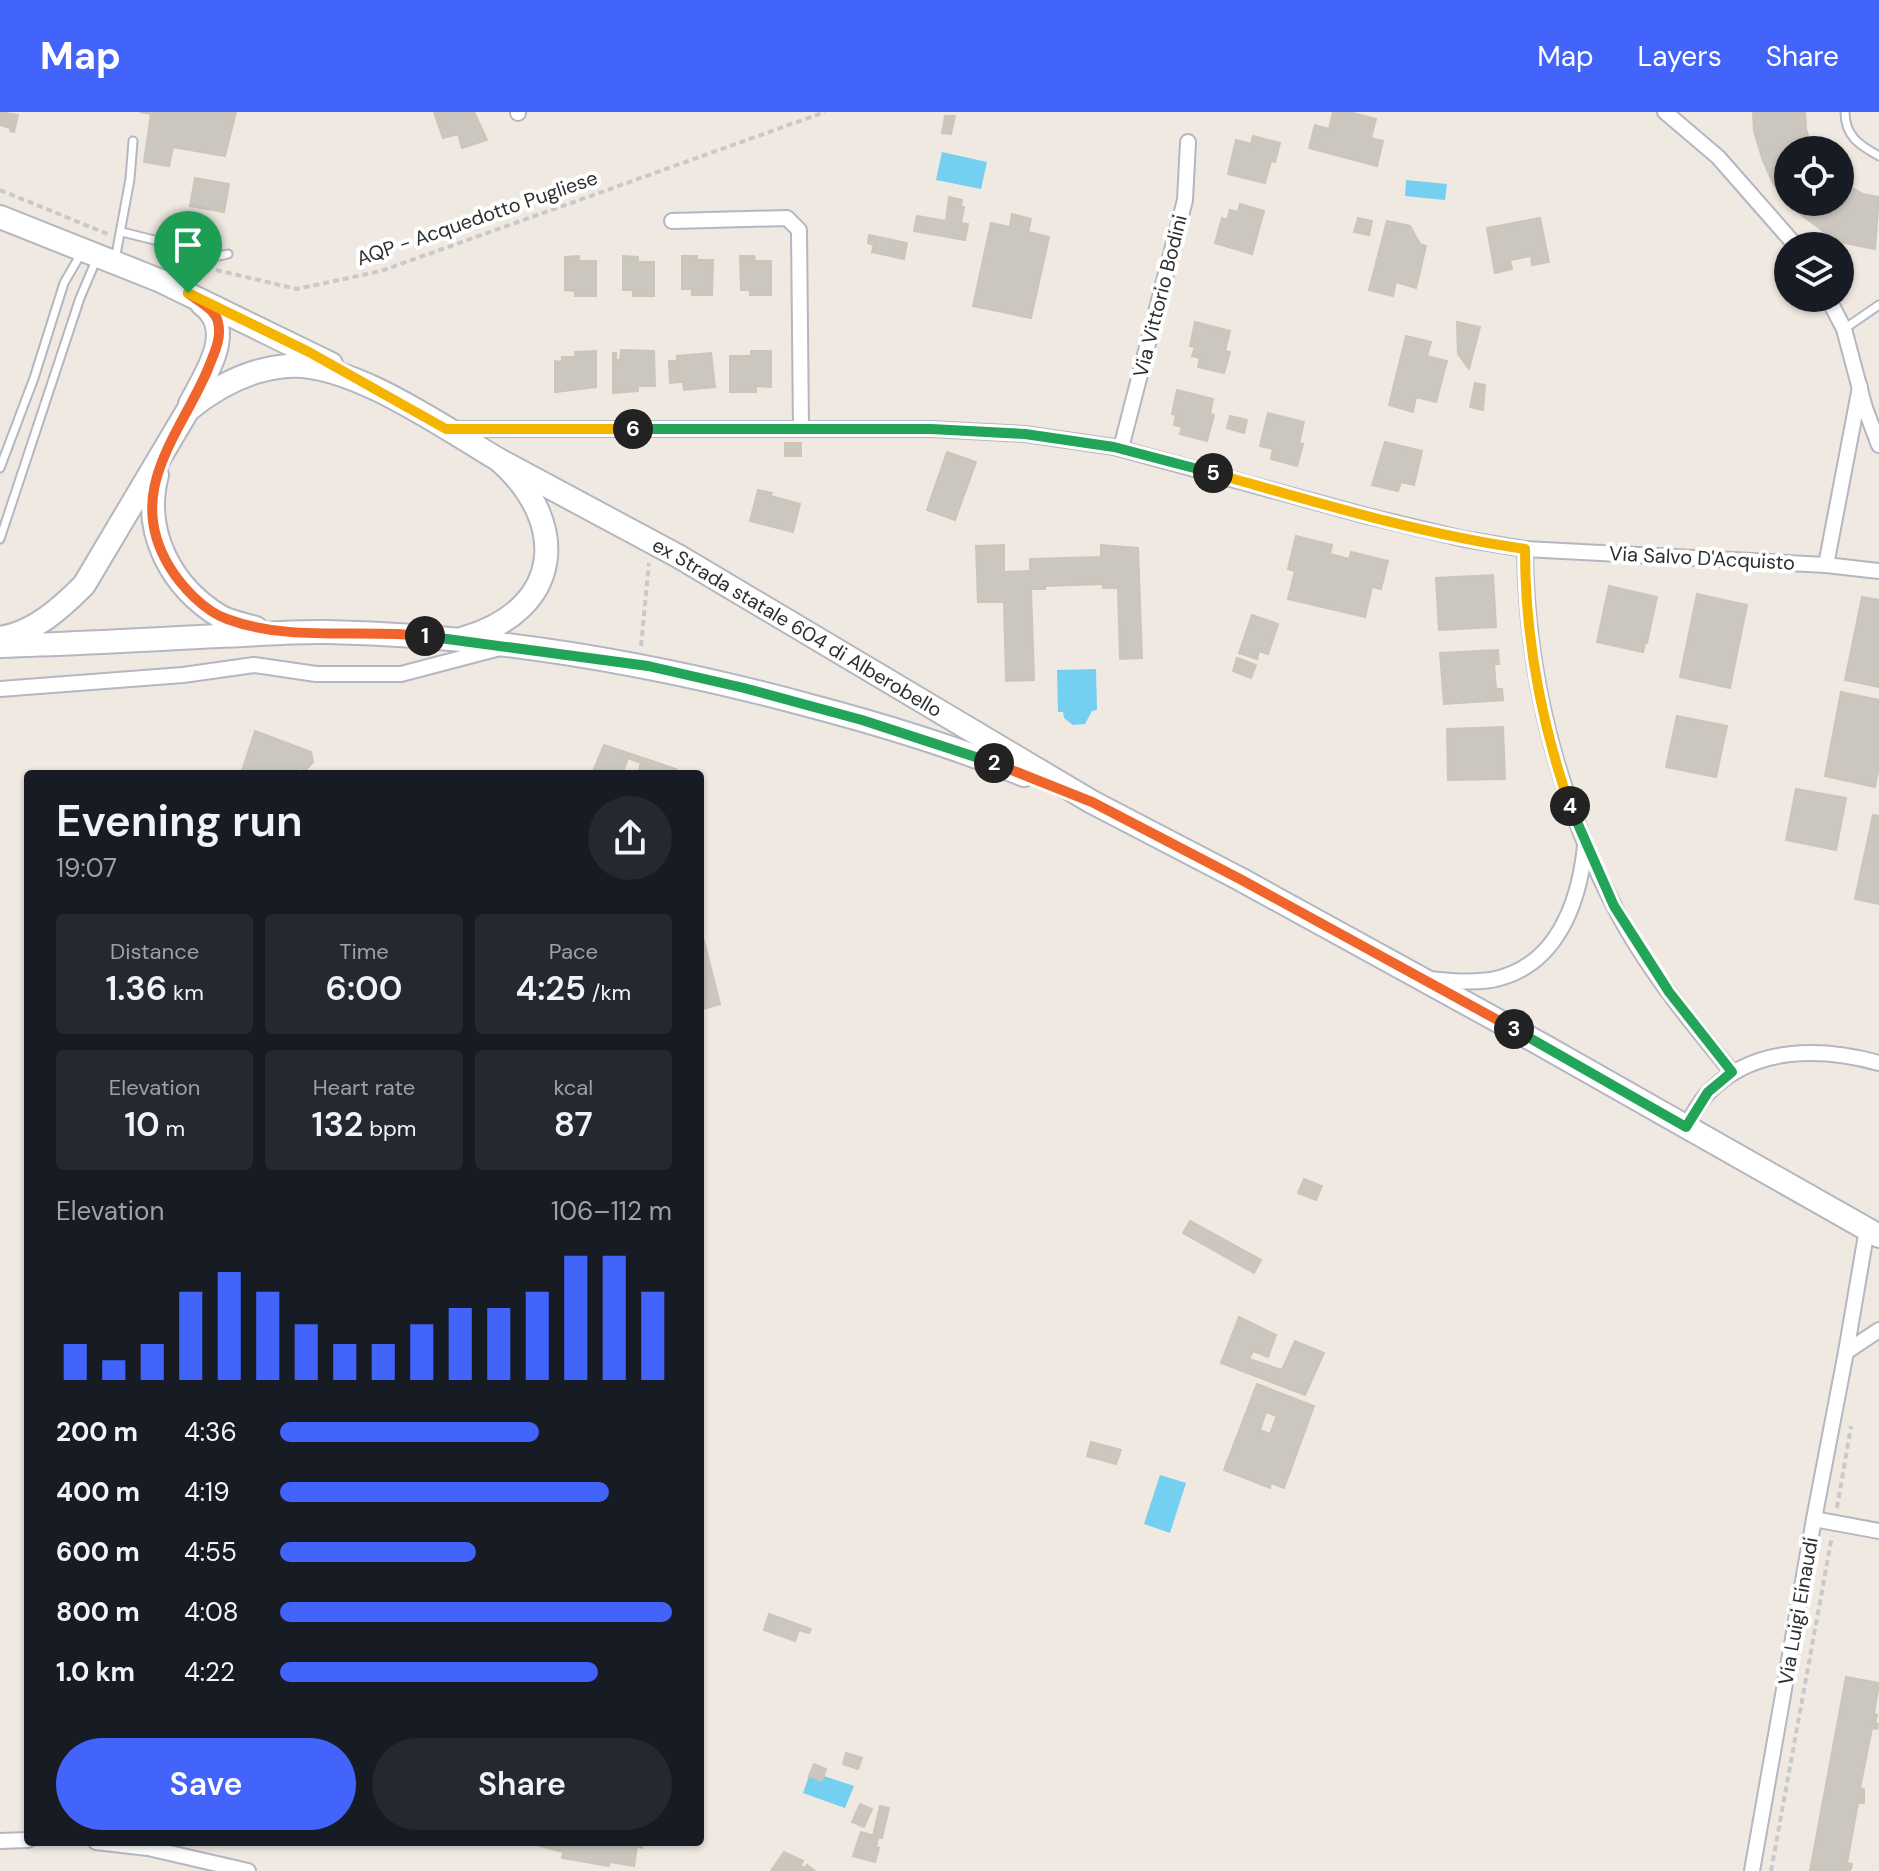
<!DOCTYPE html>
<html lang="en">
<head>
<meta charset="utf-8">
<style>
	body { margin:0; font-family:"DM Sans",sans-serif; background:#242831; color:#f1f3f6; height:100vh; display:flex; flex-direction:column; font-size:30px; white-space:nowrap }
	* { box-sizing:border-box; margin:0 }
	p { font-size:26px; color:#9ea1a6 }
	.icon { flex:none; width:44px; height:44px; fill:none; stroke:currentColor; stroke-width:2; stroke-linecap:round; stroke-linejoin:round }
	.map { position:relative; flex:1; overflow:hidden }
	.details { position:absolute; left:24px; top:658px; width:680px; height:1076px; display:flex; flex-direction:column; background:#171b24; border-radius:8px; box-shadow:0 2px 6px #0004 }
	.details>* { flex:none }
	.buttons { position:absolute; left:1774px; top:24px; display:grid; gap:16px }
	.buttons a { display:grid; place-items:center; width:80px; height:80px; border-radius:50%; background:#171b24; box-shadow:0 2px 6px #0004; font-size:40px }
	.pin { position:absolute; display:grid; place-items:center; width:68px; height:68px; color:#fff; margin:-82px -34px; border-radius:50% 50% 50% 0; rotate:-45deg; box-shadow:0 0 8px #0007 }
	.pin .icon { rotate:45deg }
	.km { position:absolute; width:40px; height:40px; margin:-20px; border-radius:50%; background:#222; color:#fff; font-size:22px; line-height:40px; text-align:center }
	.round { display:grid; place-items:center; flex:none; width:84px; height:84px; border-radius:42px; background:#242831 }
	.headline { display:flex; align-items:center; justify-content:space-between; height:136px; padding:0 32px }
	h1 { font-size:44px; font-weight:600; line-height:60px }
	.stats { display:grid; grid-template-columns:repeat(3,1fr); gap:12px; height:136px; padding:8px 32px }
	.stats div { display:grid; align-content:center; border-radius:8px; background:#242831; text-align:center }
	.stats b { font-size:34px; font-weight:600 }
	.stats small { font-size:22px; font-weight:400 }
	.stats p { font-size:22px }
	.chart { height:224px; padding:16px 32px }
	.chart p { display:flex; justify-content:space-between }
	.chart svg { width:100%; height:144px; margin-top:8px; stroke:#4264fb; stroke-width:6 }
	.primary-button { display:flex; gap:16px; margin-top:auto; padding:16px 32px }
	.primary-button a { flex:1; height:92px; border-radius:48px; background:#4264fb; color:#fff; font-size:32px; font-weight:600; line-height:92px; text-align:center }
	.primary-button a+a { background:#242831; color:#f1f3f6 }
	ul { padding:0 32px; list-style:none; font-size:26px }
	li { display:grid; grid-template-columns:128px 96px 1fr; align-items:center; height:60px }
	li i { height:20px; border-radius:10px; background:#4264fb }
	header { display:flex; align-items:center; gap:48px; box-sizing:border-box; height:112px; padding:0 40px; background:#4264fb; color:#fff }
	header strong { font-size:38px }
	nav { display:flex; gap:44px; margin-inline-start:auto; font-size:28px }
	.map>svg:first-child { display:block }
	.water { fill:#75cff0 }
	.building { fill:#cbc7bf; stroke:#cbc5ba; stroke-width:2; fill-rule:evenodd }
	.lines { fill:none; stroke-linecap:round; stroke-linejoin:round }
	.lane-casing { stroke:#b4b7c1; stroke-width:11 }
	.street-casing { stroke:#b4b7c1; stroke-width:18 }
	.secondary-casing { stroke:#b4b7c1; stroke-width:26 }
	.path { stroke:#c9c9c9; stroke-width:4; stroke-dasharray:6 4; stroke-linecap:butt }
	.lane { stroke:#fff; stroke-width:7 }
	.street { stroke:#fff; stroke-width:14 }
	.secondary { stroke:#fff; stroke-width:22 }
	.split-1-casing { stroke:#fff; stroke-width:16 }
	.split-2-casing { stroke:#fff; stroke-width:16 }
	.split-3-casing { stroke:#fff; stroke-width:16 }
	.split-4-casing { stroke:#fff; stroke-width:16 }
	.split-5-casing { stroke:#fff; stroke-width:16 }
	.split-6-casing { stroke:#fff; stroke-width:16 }
	.split-7-casing { stroke:#fff; stroke-width:16 }
	.split-1 { stroke:#f0652b; stroke-width:10 }
	.split-2 { stroke:#22a559; stroke-width:10 }
	.split-3 { stroke:#f0652b; stroke-width:10 }
	.split-4 { stroke:#22a559; stroke-width:10 }
	.split-5 { stroke:#f5b400; stroke-width:10 }
	.split-6 { stroke:#22a559; stroke-width:10 }
	.split-7 { stroke:#f5b400; stroke-width:10 }
	.labels { text-anchor:middle; stroke-width:8; stroke-linejoin:round; paint-order:stroke }
	.street-label { font-size:20px; fill:#2e2e2e; stroke:#fff }
</style>
</head>
<body>
<header>
<strong>Map</strong>
<nav><a>Map</a><a>Layers</a><a>Share</a></nav>
</header>
<div class="map">
<svg width="1879" height="1759" viewBox="0 0 1879 1759">
	<rect width="100%" height="100%" fill="#efe9e1"/>
	<g class="water">
		<polygon points="942,40 987,50 981,77 936,68"/>
		<polygon points="1406,68 1447,72 1445,88 1405,84"/>
		<polygon points="1096,557 1097,598 1092,599 1085,612 1073,613 1064,606 1063,600 1058,600 1057,558"/>
		<polygon points="1160,1363 1186,1371 1170,1421 1144,1412"/>
		<polygon points="809,1664 822,1669 824,1664 854,1674 845,1696 803,1681"/>
	</g>
	<g class="building">
		<polygon points="0,0 18,3 14,20 10,19 10,16 0,13"/>
		<polygon points="236,0 225,44 173,35 169,54 144,50 151,2 140,0"/>
		<polygon points="434,0 474,0 487,28 462,36 458,22 443,26"/>
		<polygon points="1333,0 1349,0 1376,7 1371,26 1383,29 1377,54 1309,36 1315,13 1329,17"/>
		<polygon points="1753,0 1805,0 1806,17 1813,38 1788,38 1788,90 1840,90 1840,69 1863,82 1879,85 1875,137 1845,131 1827,122 1791,95 1774,73 1763,49 1754,19"/>
		<polygon points="945,4 955,4 951,22 942,21"/>
		<polygon points="1253,24 1280,31 1275,50 1271,49 1265,71 1228,62 1236,28 1251,32"/>
		<polygon points="195,66 229,72 224,100 190,94"/>
		<polygon points="949,85 962,88 961,95 964,95 961,111 968,112 965,128 914,119 917,104 946,109"/>
		<polygon points="1240,92 1264,99 1252,142 1215,131 1222,106 1227,108 1230,98 1238,100"/>
		<polygon points="1012,102 1031,107 1028,120 1049,125 1031,206 973,194 991,111 1010,115"/>
		<polygon points="1358,106 1372,109 1369,123 1354,120"/>
		<polygon points="1540,106 1549,150 1532,153 1531,144 1510,148 1512,157 1495,161 1487,116"/>
		<polygon points="1387,109 1410,114 1420,132 1426,134 1416,176 1396,170 1393,184 1369,178"/>
		<polygon points="869,123 907,131 904,147 872,140 874,133 868,131"/>
		<polygon points="579,144 579,149 596,149 596,184 575,184 575,179 565,178 565,145"/>
		<polygon points="623,144 638,145 638,150 654,150 654,184 633,184 633,178 623,178"/>
		<polygon points="682,144 697,144 697,148 713,148 712,183 692,183 692,177 682,177"/>
		<polygon points="740,144 754,144 755,149 771,149 771,183 750,183 750,178 741,178"/>
		<polygon points="1195,210 1230,219 1225,239 1230,240 1224,261 1198,255 1200,246 1192,244 1195,235 1190,234"/>
		<polygon points="1457,210 1480,215 1469,257 1458,242"/>
		<polygon points="1406,224 1431,230 1427,244 1447,249 1436,290 1416,285 1413,300 1389,293"/>
		<polygon points="621,238 654,239 655,274 638,274 638,279 613,281 613,241 616,241 616,248 620,248"/>
		<polygon points="596,239 596,275 555,280 555,249 562,250 562,245 575,245 575,240"/>
		<polygon points="751,239 771,239 771,275 756,274 756,280 730,280 730,244 751,244"/>
		<polygon points="711,241 715,275 684,278 683,270 679,270 677,244"/>
		<polygon points="669,249 677,249 679,270 670,271"/>
		<polygon points="1475,271 1485,273 1483,298 1470,295"/>
		<polygon points="1177,278 1213,287 1210,302 1214,303 1207,329 1180,322 1182,315 1174,313 1176,303 1172,302"/>
		<polygon points="1268,301 1304,310 1299,331 1303,332 1297,354 1271,347 1273,337 1260,334"/>
		<polygon points="1230,304 1247,308 1244,321 1227,316"/>
		<polygon points="1385,330 1422,339 1414,373 1401,370 1398,379 1372,373"/>
		<rect x="785" y="331" width="16" height="13"/>
		<polygon points="947,340 976,350 955,408 927,398"/>
		<polygon points="758,378 772,381 771,384 777,386 776,390 778,386 800,392 793,420 750,409"/>
		<polygon points="1296,424 1332,433 1330,442 1349,447 1351,440 1388,449 1381,477 1372,475 1365,505 1288,487 1295,459 1288,457"/>
		<polygon points="1004,433 1004,460 1030,459 1030,447 1101,445 1101,433 1138,436 1142,546 1120,547 1118,476 1103,476 1103,472 1045,474 1045,477 1031,477 1034,568 1006,569 1004,490 978,490 976,434"/>
		<polygon points="1493,463 1496,515 1439,518 1436,466"/>
		<polygon points="1609,474 1657,485 1647,531 1645,531 1643,540 1597,530"/>
		<polygon points="1697,482 1747,493 1730,576 1680,565"/>
		<polygon points="1862,485 1879,488 1879,575 1845,568"/>
		<polygon points="1252,503 1278,512 1268,542 1259,539 1257,547 1239,541"/>
		<polygon points="1498,538 1499,552 1494,552 1496,577 1502,577 1503,588 1444,592 1440,541"/>
		<polygon points="1237,546 1256,553 1251,566 1233,559"/>
		<polygon points="1841,580 1879,588 1879,654 1875,675 1825,664"/>
		<polygon points="1677,604 1727,614 1716,665 1666,655"/>
		<polygon points="1503,615 1505,667 1448,668 1447,617"/>
		<polygon points="255,619 311,640 313,650 305,659 300,655 297,662 241,662"/>
		<polygon points="604,633 676,657 674,662 648,662 639,658 641,651 628,646 622,662 592,662"/>
		<polygon points="1796,677 1846,686 1836,738 1786,728"/>
		<polygon points="1873,703 1879,704 1879,792 1855,787"/>
		<polygon points="704,829 720,892 700,898 700,830"/>
		<polygon points="1304,1067 1322,1074 1316,1088 1298,1081"/>
		<polygon points="1190,1109 1261,1148 1254,1161 1183,1121"/>
		<polygon points="1239,1205 1276,1223 1268,1245 1253,1239 1249,1247 1282,1258 1295,1229 1324,1241 1305,1283 1221,1251"/>
		<path d="M1257,1272L1314,1294L1284,1376L1271,1371L1270,1376L1224,1358ZM1266,1300L1277,1304L1270,1322L1260,1318Z"/>
		<polygon points="1091,1330 1121,1338 1116,1352 1087,1344"/>
		<polygon points="769,1502 811,1517 809,1521 799,1518 795,1529 764,1518"/>
		<polygon points="1846,1565 1879,1571 1874,1602 1877,1603 1875,1611 1878,1612 1877,1617 1872,1616 1860,1676 1864,1677 1864,1691 1858,1691 1847,1751 1852,1752 1851,1757 1848,1759 1810,1759"/>
		<polygon points="846,1641 862,1646 858,1657 843,1652"/>
		<polygon points="814,1652 826,1657 822,1669 809,1664"/>
		<polygon points="860,1692 872,1697 864,1715 852,1710"/>
		<polygon points="880,1694 889,1696 882,1726 873,1724"/>
		<polygon points="861,1720 878,1725 876,1735 879,1736 875,1750 853,1744"/>
		<polygon points="538,1730 643,1730 642,1736 637,1734 634,1754 610,1750 609,1754 562,1746 563,1740 537,1733"/>
		<polygon points="784,1740 803,1749 800,1754 805,1756 807,1753 815,1759 771,1759"/>
	</g>
	<g class="lines">
		<defs>
			<g id="lane">
				<path d="M1845,0C1845,24 1859,33 1879,44"/>
				<polyline points="122,120 219,144 228,142"/>
				<polyline points="115,148 130,67 133,29"/>
				<polyline points="1844,217 1879,193"/>
				<polyline points="0,356 34,266 64,171 82,140"/>
				<polyline points="0,427 80,186 97,146"/>
			</g>
			<g id="street">
				<polyline points="518,0 518,1"/>
				<polyline points="1665,0 1718,45 1796,134"/>
				<polyline points="672,109 787,106 799,118 801,317"/>
				<polyline points="1828,186 1844,217 1865,296 1879,333"/>
				<polyline points="454,317 931,317 1025,322 1114,335 1367,404 1464,427 1525,437 1826,453 1879,459"/>
				<polyline points="1121,336 1185,88 1188,30"/>
				<path d="M1525,437C1526,561 1557,682 1613,792C1644,853 1689,908 1732,960"/>
				<polyline points="1826,453 1860,275"/>
				<polyline points="0,577 183,563 254,553 316,562 401,562 500,536"/>
				<path d="M1429,867C1450,869 1470,871 1491,868C1556,856 1579,792 1585,734"/>
				<path d="M1686,1015C1693,1003 1699,989 1710,979C1755,934 1822,935 1879,951"/>
				<polyline points="1867,1117 1846,1240 1879,1218"/>
				<polyline points="1814,1407 1879,1419"/>
				<polyline points="0,1729 28,1728"/>
				<polyline points="96,1730 148,1736 248,1759"/>
				<polyline points="1752,1759 1814,1407 1846,1240"/>
			</g>
			<g id="secondary">
				<polyline points="0,105 161,169 331,252"/>
				<path d="M190,292C206,261 237,218 202,192"/>
				<path id="s1" d="M499,348L678,444L1092,690L1240,767L1544,934L1879,1124"/>
				<path d="M157,363C142,420 171,475 221,505C231,510 245,513 256,516"/>
				<path d="M0,526C34,521 61,496 84,473L188,298C217,274 249,257 287,254C349,248 446,317 499,348C571,412 562,498 464,526"/>
				<path d="M0,534C73,532 145,528 218,524C255,523 290,519 327,520C491,523 653,551 811,594C883,613 955,635 1024,663"/>
			</g>
		</defs>
		<use href="#lane" class="lane-casing"/>
		<use href="#street" class="street-casing"/>
		<use href="#secondary" class="secondary-casing"/>
		<g class="path">
			<polyline points="0,78 110,123"/>
			<polyline points="216,158 297,177 381,159 825,0"/>
			<polyline points="641,534 649,451"/>
			<polyline points="1837,1396 1851,1314"/>
			<polyline points="1771,1759 1832,1424"/>
		</g>
		<use href="#lane" class="lane"/>
		<use href="#street" class="street"/>
		<use href="#secondary" class="secondary"/>
	</g>
	<g class="lines">
		<defs>
			<path id="split-1" d="M188,181C198,189 215,197 218,210C222,227 214,241 208,257C180,323 124,379 169,454C181,474 204,499 227,507C289,530 360,517 425,524"/>
			<polyline id="split-2" points="425,524 648,554 744,576 862,608 994,651"/>
			<polyline id="split-3" points="994,651 1092,690 1240,767 1514,917"/>
			<polyline id="split-4" points="1514,917 1686,1015 1708,980 1732,960 1669,880 1614,794 1570,694"/>
			<path id="split-5" d="M1213,361C1316,390 1419,422 1525,437C1525,525 1541,611 1570,694"/>
			<polyline id="split-6" points="633,317 931,317 1025,322 1114,335 1213,361"/>
			<polyline id="split-7" points="188,181 309,240 446,317 633,317"/>
		</defs>
		<use href="#split-1" class="split-1-casing"/>
		<use href="#split-2" class="split-2-casing"/>
		<use href="#split-3" class="split-3-casing"/>
		<use href="#split-4" class="split-4-casing"/>
		<use href="#split-5" class="split-5-casing"/>
		<use href="#split-6" class="split-6-casing"/>
		<use href="#split-7" class="split-7-casing"/>
		<use href="#split-1" class="split-1"/>
		<use href="#split-2" class="split-2"/>
		<use href="#split-3" class="split-3"/>
		<use href="#split-4" class="split-4"/>
		<use href="#split-5" class="split-5"/>
		<use href="#split-6" class="split-6"/>
		<use href="#split-7" class="split-7"/>
	</g>
	<g class="labels">
		<g class="street-label">
			<text transform="translate(477 106) rotate(-19)" y="7">AQP - Acquedotto Pugliese</text>
			<text transform="translate(1160 184) rotate(-76)" y="7">Via Vittorio Bodini</text>
			<text transform="translate(1702 446) rotate(3)" y="7">Via Salvo D'Acquisto</text>
			<text dy="7" stroke="none"><textPath href="#s1" startOffset="342">ex Strada statale 604 di Alberobello</textPath></text>
			<text transform="translate(1798 1499) rotate(-80)" y="7">Via Luigi Einaudi</text>
		</g>
	</g>
</svg>
<div class="buttons">
<a><svg class="icon" aria-label="locate" viewBox="0 0 24 24"><circle cx="12" cy="12" r="6"/><path d="M12 2v4M12 18v4M2 12h4M18 12h4"/></svg></a>
<a><svg class="icon" aria-label="layers" viewBox="0 0 24 24"><path d="M12 4l9 5-9 5-9-5zM3 14l9 5 9-5"/></svg></a>
</div>
<div class="pin" style="left:188px;top:181px;background:#1e9e55"><svg class="icon" aria-label="arrive" viewBox="0 0 24 24"><path d="M6 21V4h12l-3 4 3 4H6"/></svg></div>
<b class="km" style="left:425px;top:524px">1</b>
<b class="km" style="left:994px;top:651px">2</b>
<b class="km" style="left:1514px;top:917px">3</b>
<b class="km" style="left:1570px;top:694px">4</b>
<b class="km" style="left:1213px;top:361px">5</b>
<b class="km" style="left:633px;top:317px">6</b>
<section class="details">
<div class="headline"><div><h1>Evening run</h1><p>19:07</p></div><a class="round"><svg class="icon" aria-label="share" viewBox="0 0 24 24"><path d="M12 15V3M7 8l5-5 5 5M5 13v7h14v-7"/></svg></a></div>
<div class="stats">
<div><p>Distance</p><b>1.36<small> km</small></b></div>
<div><p>Time</p><b>6:00</b></div>
<div><p>Pace</p><b>4:25<small> /km</small></b></div>
</div>
<div class="stats">
<div><p>Elevation</p><b>10<small> m</small></b></div>
<div><p>Heart rate</p><b>132<small> bpm</small></b></div>
<div><p>kcal</p><b>87</b></div>
</div>
<div class="chart"><p><span>Elevation</span>106–112 m</p>
<svg viewBox="0 0 160 44" preserveAspectRatio="none"><path d="M5 44V33M15 44V38M25 44V33M35 44V17M45 44V11M55 44V17M65 44V27M75 44V33M85 44V33M95 44V27M105 44V22M115 44V22M125 44V17M135 44V6M145 44V6M155 44V17"/></svg>
</div>
<ul>
<li><b>200 m</b>4:36<i style="width:66%"></i></li>
<li><b>400 m</b>4:19<i style="width:84%"></i></li>
<li><b>600 m</b>4:55<i style="width:50%"></i></li>
<li><b>800 m</b>4:08<i style="width:100%"></i></li>
<li><b>1.0 km</b>4:22<i style="width:81%"></i></li>
</ul>
<div class="primary-button"><a>Save</a><a>Share</a></div>
</section>
</div>
</body>
</html>
